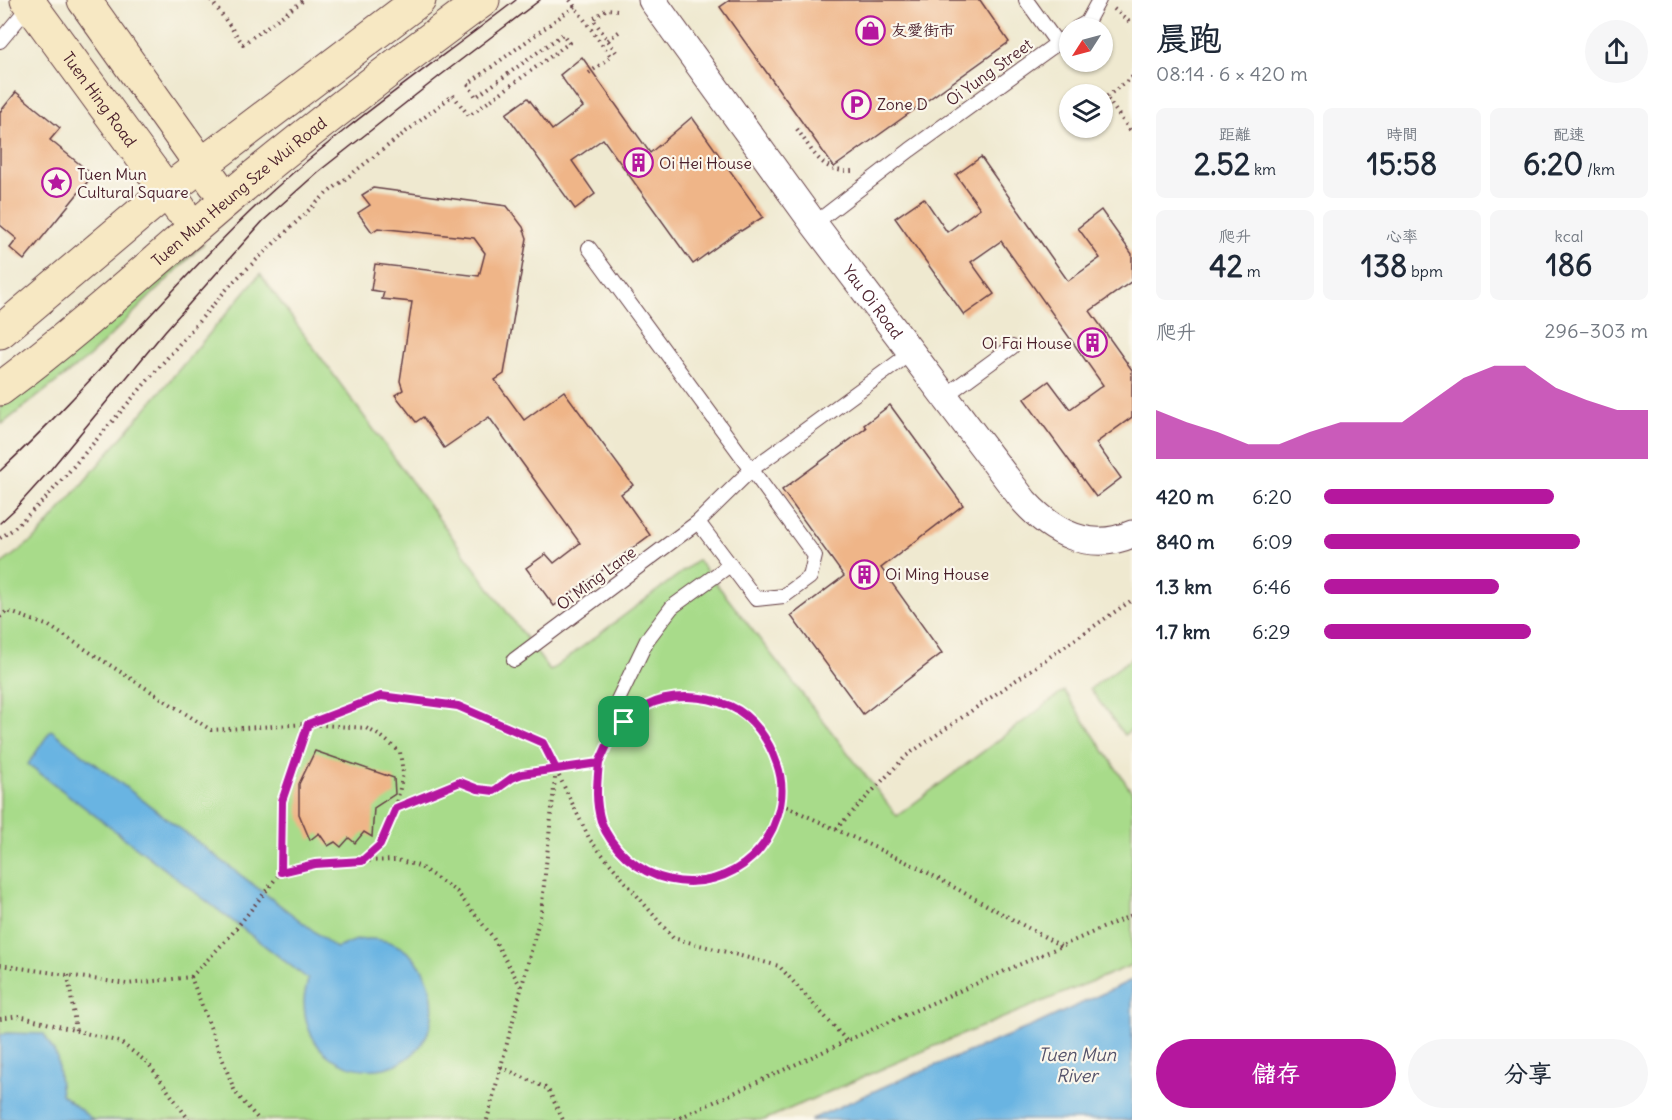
<!DOCTYPE html>
<html lang="zh-TW">
<head>
<meta charset="utf-8">
<style>
	body { margin:0; font-family:Delius,"LXGW WenKai TC",sans-serif; background:#f6f6f7; color:#1f2937; height:100vh; display:flex; flex-direction:column; font-size:22px; white-space:nowrap }
	* { box-sizing:border-box; margin:0 }
	p { font-size:20px; color:#747a83 }
	.icon { flex:none; width:33px; height:33px; fill:none; stroke:currentColor; stroke-width:2; stroke-linecap:round; stroke-linejoin:round }
	.map { position:relative; flex:1; overflow:hidden }
	.details { display:flex; flex-direction:column; background:#fff; width:540px }
	.details>* { flex:none }
	.needle { width:39px; rotate:234deg }
	.controls { position:absolute; left:1059px; top:18px; display:grid; gap:12px }
	.controls a { display:grid; place-items:center; width:54px; height:54px; border-radius:50%; background:#fff; box-shadow:0 2px 4px #0004; font-size:30px }
	.pin { position:absolute; display:grid; place-items:center; width:51px; height:51px; color:#fff; margin:-26px; border-radius:12px; box-shadow:0 3px 9px #0006 }
	.round { display:grid; place-items:center; flex:none; width:63px; height:63px; border-radius:32px; background:#f6f6f7 }
	.overview { display:flex; align-items:center; justify-content:space-between; height:102px; padding:0 24px }
	h1 { font-size:33px; font-weight:800; line-height:45px }
	.stats { display:grid; grid-template-columns:repeat(3,1fr); gap:9px; height:102px; padding:6px 24px }
	.stats div { display:grid; align-content:center; border-radius:9px; background:#f6f6f7; text-align:center }
	.stats b { font-size:30px; font-weight:800 }
	.stats small { font-size:16px; font-weight:400 }
	.stats p { font-size:16px }
	.chart { height:168px; padding:12px 24px }
	.chart p { display:flex; justify-content:space-between }
	.chart svg { width:100%; height:108px; margin-top:6px; fill:#b5179e; opacity:.7 }
	.button { display:flex; gap:12px; margin-top:auto; padding:12px 24px }
	.button a { flex:1; height:69px; border-radius:36px; background:#b5179e; color:#fff; font-size:24px; font-weight:800; line-height:69px; text-align:center }
	.button a+a { background:#f6f6f7; color:#1f2937 }
	ul { padding:0 24px; list-style:none; font-size:20px }
	li { display:grid; grid-template-columns:96px 72px 1fr; align-items:center; height:45px }
	li i { height:15px; border-radius:8px; background:#b5179e }
	main { display:flex; flex:1; min-height:0 }
	.map>svg:first-child { display:block }
	.green { fill:#a8db8a; stroke:#797d5a; stroke-width:1.5 }
	.water { fill:#69b4e2; stroke:#5a6a86; stroke-width:1.5 }
	.building { fill:#efb588 }
	.lines { fill:none; stroke-linecap:round; stroke-linejoin:round }
	.lane-casing { stroke:#633d44; stroke-width:16 }
	.street-casing { stroke:#633d44; stroke-width:29 }
	.secondary-casing { stroke:#633d44; stroke-width:35 }
	.path { stroke:#633d44; stroke-width:4; stroke-dasharray:1.5 4.5; stroke-linecap:butt }
	.lane { stroke:#fff; stroke-width:14 }
	.street { stroke:#fff; stroke-width:27 }
	.secondary { stroke:#f7e8c3; stroke-width:33 }
	.tram { stroke:#4a1f2b; stroke-width:1.5 }
	.route-casing { stroke:#fff; stroke-width:12 }
	.route { stroke:#b5179e; stroke-width:8 }
	.labels { text-anchor:middle; stroke-width:4.5; stroke-linejoin:round; paint-order:stroke }
	.poi-label { font-size:16px; fill:#4a1f2b; stroke:#fbf7ec; text-anchor:start }
	.street-label { font-size:16px; fill:#4a1f2b; stroke:#fbf7ec }
	.water-label { font-size:18px; font-style:italic; fill:#55536b; stroke:#fbf7ec }
</style>
</head>
<body>
<main>
<div class="map">
<svg width="1132" height="1120" viewBox="0 0 1132 1120">
	<rect width="100%" height="100%" fill="#fbf7ec"/>
	<filter id="ink" filterUnits="userSpaceOnUse"><feTurbulence type="fractalNoise" baseFrequency=".0167" numOctaves="2"/><feDisplacementMap in="SourceGraphic" scale="12" xChannelSelector="R" yChannelSelector="G"/><feConvolveMatrix kernelMatrix="1 2 1 2 8 2 1 2 1" color-interpolation-filters="sRGB"/></filter>
	<filter id="wash" filterUnits="userSpaceOnUse"><feTurbulence type="fractalNoise" baseFrequency=".008" numOctaves="4" result="noise"/><feDisplacementMap in="SourceGraphic" scale="24" xChannelSelector="R" yChannelSelector="G"/><feGaussianBlur stdDeviation="1.35" result="paint"/><feColorMatrix in="noise" values="0 0 0 0 0 0 0 0 0 0 0 0 0 0 0 0 0 1.4 0 .05"/><feComposite in="paint" operator="in"/></filter>
	<g filter="url(#wash)">
		<rect width="100%" height="100%" fill="#efe9d0"/>
		<g class="green">
			<polygon points="204,243 90,356 2,424 0,420 0,407 82,345"/>
			<polygon points="260,274 550,671 698,560 897,816 1064,691 1132,792 1132,965 937,1045 764,1120 0,1120 0,565 37,537"/>
			<polygon points="1132,658 1132,729 1124,735 1090,689"/>
		</g>
		<g class="water">
			<path d="M51,730L336,948C343,946 350,942 357,940C443,927 463,1058 378,1069C360,1071 345,1067 330,1057C312,1045 304,1022 304,1001C304,994 307,986 308,979L28,764Z"/>
			<polygon points="1132,980 1132,1120 810,1120 890,1084 1037,1024"/>
			<polygon points="7,1033 44,1034 57,1057 61,1094 93,1120 135,1120 0,1120 0,1035"/>
		</g>
		<g id="blocks">
			<g class="building">
				<polygon points="730,0 980,0 1009,42 834,167 720,7"/>
				<polygon points="582,57 650,153 692,117 763,217 741,231 740,230 693,264 603,139 572,161 595,194 575,209 506,114 528,98 552,130 583,107 560,75"/>
				<polygon points="16,92 60,128 50,140 93,175 24,260 10,248 17,239 0,225 0,112"/>
				<polygon points="981,157 1068,281 1100,258 1078,228 1101,210 1132,254 1132,281 1090,311 1132,370 1132,417 1096,443 1121,478 1096,497 1024,399 1049,381 1070,409 1103,385 1001,241 971,262 994,294 964,315 895,218 924,198 947,232 980,208 956,175"/>
				<polygon points="373,188 507,206 523,227 527,238 504,374 495,380 524,420 564,391 633,485 621,494 650,535 554,606 526,568 546,554 554,563 580,543 489,417 444,448 423,417 416,422 395,395 403,390 400,381 412,302 382,299 384,292 371,290 375,264 479,276 485,253 474,238 378,228 372,232 358,213 370,205 362,195"/>
				<polygon points="890,405 963,505 881,568 942,653 863,714 791,616 844,576 782,490 866,428 864,425"/>
				<polygon points="315,751 394,778 395,794 374,808 372,837 364,832 355,843 349,838 341,847 335,842 328,846 319,833 310,840 299,814 299,784"/>
			</g>
		</g>
	</g>
	<g filter="url(#ink)">
		<use href="#blocks" fill-opacity="0" stroke="#633d44" stroke-width="1.5"/>
		<g class="lines">
			<defs>
				<g id="lane">
					<polyline points="1026,0 1057,43"/>
					<polyline points="1077,28 1087,22 1099,0"/>
					<polyline points="0,41 30,5"/>
					<polyline points="814,224 910,150 1070,34"/>
					<polyline points="589,248 815,556 810,577 784,596 756,599 698,522"/>
					<polyline points="945,396 1012,347"/>
					<polyline points="514,660 698,522 752,469 912,352"/>
					<polyline points="624,722 617,702 647,640 672,607 730,565"/>
				</g>
				<g id="street">
					<path id="s1" d="M652,0L814,224L1024,501C1052,532 1089,553 1132,534"/>
				</g>
				<g id="secondary">
					<path id="s2" d="M27,0L180,209"/>
					<polyline points="84,0 215,184"/>
					<polyline points="0,332 167,191 419,0"/>
					<path id="s3" d="M0,389C89,323 170,247 255,176C329,115 406,57 483,0"/>
				</g>
			</defs>
			<use href="#lane" class="lane-casing"/>
			<use href="#street" class="street-casing"/>
			<use href="#secondary" class="secondary-casing"/>
			<g class="path">
				<polyline points="211,0 243,44 304,0"/>
				<polyline points="570,0 611,57 589,73"/>
				<polyline points="1114,9 1132,24"/>
				<polyline points="608,40 620,31"/>
				<polyline points="616,52 593,19 607,9 618,10"/>
				<polyline points="1132,77 1106,97 1132,133"/>
				<path d="M797,129C813,151 821,173 852,171"/>
				<polyline points="0,538 12,530 46,498 232,283 326,194 453,95 469,116 569,43 563,34 476,97 468,84 575,6"/>
				<polyline points="0,617 7,611 49,626 211,730 307,724 366,728 382,737 400,752 403,773 396,808"/>
				<circle cx="689" cy="789" r="93"/>
				<polyline points="781,804 919,868 1061,946"/>
				<polyline points="836,829 906,756 1132,600"/>
				<polyline points="363,861 397,860 419,866 457,892 492,936 521,987"/>
				<polyline points="281,872 282,801 307,724 381,696 458,706 543,743 590,840 673,938 779,966 847,1041"/>
				<polyline points="0,965 127,984 191,977 235,1092 259,1120"/>
				<polyline points="68,975 76,1031"/>
				<polyline points="191,977 231,935 281,872 315,864 362,861 380,845 396,808 460,782 479,789 494,791 512,778 522,774 599,763"/>
				<polyline points="0,1019 19,1016 120,1042 148,1063 189,1120"/>
				<polyline points="501,1067 548,1089 563,1120"/>
				<polyline points="487,1120 541,913 556,769"/>
				<polyline points="675,1120 855,1037 1132,915"/>
			</g>
			<use href="#lane" class="lane"/>
			<use href="#street" class="street"/>
			<use href="#secondary" class="secondary"/>
			<g class="tram">
				<path d="M0,471C89,388 165,293 253,209C334,132 428,68 516,0"/>
				<polyline points="0,523 14,510 51,469 165,331 263,221 318,172 441,75 540,0"/>
			</g>
		</g>
	</g>
	<g class="lines" filter="url(#ink)">
		<defs>
			<path id="route" d="M624,722L609,741L599,763L556,769L543,743L458,706L381,696L308,724L282,801L281,872L315,864L362,861L380,845L396,808L460,782L478,789L494,791L512,778L522,774L599,763C597,784 595,801 601,821C606,835 617,849 627,858C679,903 756,882 777,817C783,799 783,781 777,764C769,740 753,716 730,706C704,695 671,693 646,706C638,711 631,717 624,722"/>
		</defs>
		<use href="#route" class="route-casing"/>
		<use href="#route" class="route"/>
	</g>
	<defs>
		<symbol id="shop-ring" viewBox="-11 -11 22 22"><circle r="9.5" fill="#fbf7ec" stroke="#b5179e" stroke-width="1.5"/><path d="M-5-2.5h2.3a2.7 3.5 0 0 1 5.4 0H5L5.5 6h-11ZM-1.5-2.5h3a1.5 2.3 0 0 0-3 0Z" fill="#b5179e"/></symbol>
		<symbol id="parking-ring" viewBox="-11 -11 22 22"><circle r="9.5" fill="#fbf7ec" stroke="#b5179e" stroke-width="1.5"/><path d="M-3.5-5.5H1a3.5 3.5 0 0 1 0 7H-1V5.5H-3.5ZM-1-3.4V-.6H.8a1.4 1.4 0 0 0 0-2.8Z" fill="#b5179e"/></symbol>
		<symbol id="building-ring" viewBox="-11 -11 22 22"><circle r="9.5" fill="#fbf7ec" stroke="#b5179e" stroke-width="1.5"/><path d="M-4-6H4V6H1V3H-1V6H-4ZM-2.5-4.3h1.7v1.8h-1.7ZM.8-4.3h1.7v1.8H.8ZM-2.5-1h1.7V.8h-1.7ZM.8-1h1.7V.8H.8Z" fill="#b5179e"/></symbol>
		<symbol id="sight-ring" viewBox="-11 -11 22 22"><circle r="9.5" fill="#fbf7ec" stroke="#b5179e" stroke-width="1.5"/><path d="M0-6L1.8-2.2L6-1.7L2.9 1.2L3.7 5.4L0 3.3L-3.7 5.4L-2.9 1.2L-6-1.7L-1.8-2.2Z" fill="#b5179e"/></symbol>
	</defs>
	<g fill-rule="evenodd">
		<use href="#shop-ring" x="854" y="14" width="33" height="33"/>
		<use href="#parking-ring" x="840" y="88" width="33" height="33"/>
		<use href="#building-ring" x="622" y="146" width="33" height="33"/>
		<use href="#sight-ring" x="40" y="166" width="33" height="33"/>
		<use href="#building-ring" x="1076" y="326" width="33" height="33"/>
		<use href="#building-ring" x="848" y="558" width="33" height="33"/>
	</g>
	<g class="labels">
		<g class="poi-label">
			<text x="891" y="36">友愛街市</text>
			<text x="877" y="110">Zone D</text>
			<text x="659" y="169">Oi Hei House</text>
			<text x="77" y="180">Tuen Mun<tspan x="77" dy="18">Cultural Square</tspan></text>
			<text x="1072" y="349" text-anchor="end">Oi Fai House</text>
			<text x="885" y="580">Oi Ming House</text>
		</g>
		<g class="street-label">
			<text transform="translate(989 72) rotate(-36)" y="6">Oi Yung Street</text>
			<text dy="6" stroke="none"><textPath href="#s2" startOffset="123">Tuen Hing Road</textPath></text>
			<text dy="6" stroke="none"><textPath href="#s3" startOffset="310">Tuen Mun Heung Sze Wui Road</textPath></text>
			<text dy="6" stroke="none"><textPath href="#s1" startOffset="374">Yau Oi Road</textPath></text>
			<text transform="translate(596 578) rotate(-37)" y="6">Oi Ming Lane</text>
		</g>
		<g class="water-label">
			<text x="1077" y="1061">Tuen Mun<tspan x="1077" dy="21">River</tspan></text>
		</g>
	</g>
</svg>
<div class="controls">
<a><svg class="needle" viewBox="-14 -14 28 28"><path d="M0-13l5 13h-10z" fill="#e53935"/><path d="M0 13l5-13h-10z" fill="#747a83"/></svg></a>
<a><svg class="icon" aria-label="layers" viewBox="0 0 24 24"><path d="M12 4l9 5-9 5-9-5zM3 14l9 5 9-5"/></svg></a>
</div>
<div class="pin" style="left:624px;top:722px;background:#1e9e55"><svg class="icon" aria-label="arrive" viewBox="0 0 24 24"><path d="M6 21V4h12l-3 4 3 4H6"/></svg></div>
</div>
<section class="details">
<div class="overview"><div><h1>晨跑</h1><p>08:14 · 6 × 420 m</p></div><a class="round"><svg class="icon" aria-label="share" viewBox="0 0 24 24"><path d="M12 15V3M7 8l5-5 5 5M5 13v7h14v-7"/></svg></a></div>
<div class="stats">
<div><p>距離</p><b>2.52<small> km</small></b></div>
<div><p>時間</p><b>15:58</b></div>
<div><p>配速</p><b>6:20<small> /km</small></b></div>
</div>
<div class="stats">
<div><p>爬升</p><b>42<small> m</small></b></div>
<div><p>心率</p><b>138<small> bpm</small></b></div>
<div><p>kcal</p><b>186</b></div>
</div>
<div class="chart"><p><span>爬升</span>296–303 m</p>
<svg viewBox="0 0 160 44" preserveAspectRatio="none"><path d="M0 44V24L10 29L20 33L30 38L40 38L50 33L60 29L70 29L80 29L90 20L100 11L110 6L120 6L130 15L140 20L150 24L160 24V44z"/></svg>
</div>
<ul>
<li><b>420 m</b>6:20<i style="width:71%"></i></li>
<li><b>840 m</b>6:09<i style="width:79%"></i></li>
<li><b>1.3 km</b>6:46<i style="width:54%"></i></li>
<li><b>1.7 km</b>6:29<i style="width:64%"></i></li>
</ul>
<div class="button"><a>儲存</a><a>分享</a></div>
</section>
</main>
</body>
</html>
